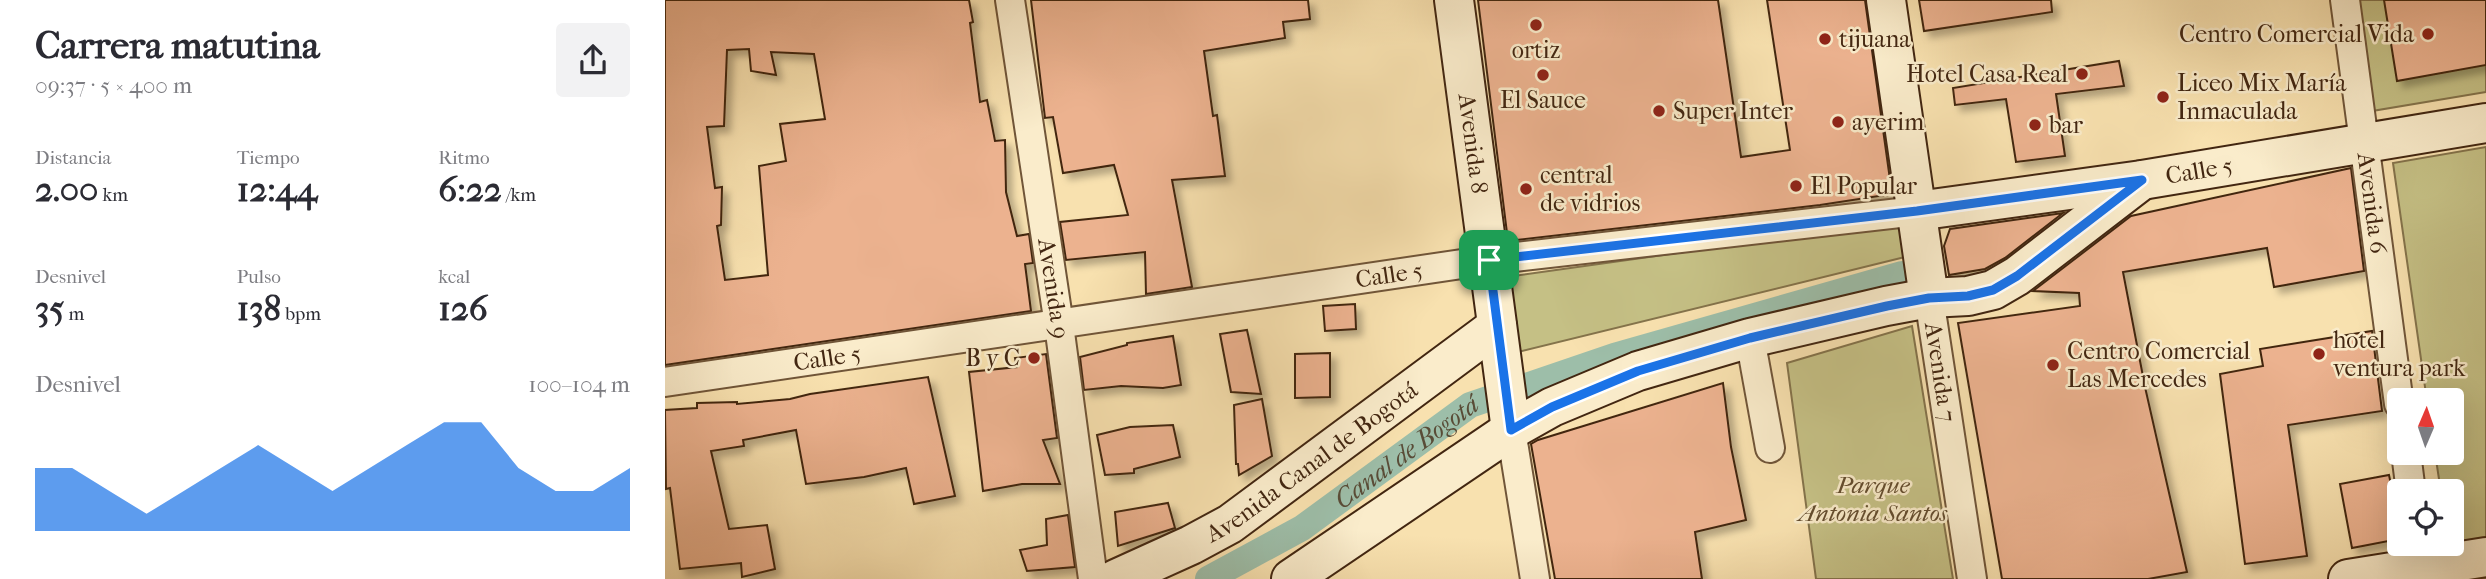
<!DOCTYPE html>
<html lang="es">
<head>
<meta charset="utf-8">
<style>
	body { margin:0; font-family:"IM FELL French Canon",serif; background:#f2f2f3; color:#2b2b33; height:100vh; display:flex; flex-direction:column; font-size:26px; white-space:nowrap }
	* { box-sizing:border-box; margin:0 }
	p { font-size:23px; color:#7c7c81 }
	.icon { flex:none; width:38px; height:38px; fill:none; stroke:currentColor; stroke-width:2; stroke-linecap:round; stroke-linejoin:round }
	.map { position:relative; flex:1; overflow:hidden }
	.sheet { display:flex; flex-direction:column; background:#fff; width:665px }
	.sheet>* { flex:none }
	.needle { width:46px; rotate:2deg }
	.tools { position:absolute; left:1722px; top:388px; display:grid; gap:14px }
	.tools a { display:grid; place-items:center; width:77px; height:77px; border-radius:7px; background:#fff; box-shadow:0 7px 28px #0002; font-size:35px }
	.pin { position:absolute; display:grid; place-items:center; width:60px; height:60px; color:#fff; margin:-30px; border-radius:14px; box-shadow:0 4px 10px #0006 }
	.round { display:grid; place-items:center; flex:none; width:74px; height:74px; border-radius:7px; background:#f2f2f3 }
	.overview { display:flex; align-items:center; justify-content:space-between; height:119px; padding:0 35px }
	h1 { font-size:38px; font-weight:700; line-height:52px }
	.figures { display:grid; grid-template-columns:repeat(3,1fr); gap:10px; height:119px; padding:7px 35px }
	.figures div { display:grid; align-content:center }
	.figures b { font-size:35px; font-weight:700 }
	.figures small { font-size:19px; font-weight:400 }
	.figures p { font-size:19px }
	.chart { height:196px; padding:14px 35px }
	.chart p { display:flex; justify-content:space-between }
	.chart svg { width:100%; height:126px; margin-top:7px; fill:#1a73e8; opacity:.7 }
	main { display:flex; flex:1; min-height:0 }
	.map>svg:first-child { display:block }
	.green { fill:#c5c085; stroke:#84734b; stroke-width:2 }
	.lines { fill:none; stroke-linecap:round; stroke-linejoin:round }
	.canal { stroke:#9dbea9; stroke-width:26 }
	.building { fill:#ecb28f; stroke:#422611; stroke-width:2; fill-rule:evenodd; filter:url(#shadow) }
	.street-casing { stroke:#705538; stroke-width:32 }
	.secondary-casing { stroke:#422611; stroke-width:42 }
	.street { stroke:#faeccb; stroke-width:28 }
	.secondary { stroke:#faeccb; stroke-width:38 }
	.route-casing { stroke:#fff; stroke-width:14 }
	.route { stroke:#1a73e8; stroke-width:9 }
	.poi-dot { fill:#8f2418; stroke:#faeccb; stroke-width:2.5 }
	.labels { text-anchor:middle; stroke-width:5; stroke-linejoin:round; paint-order:stroke }
	.poi-label { font-size:24px; fill:#422611; stroke:#faeccb; text-anchor:start }
	.street-label { font-size:24px; fill:#422611; stroke:#faeccb }
	.park-label { font-size:24px; font-style:italic; fill:#634c2e; stroke:#faeccb }
	.water-label { font-size:26px; font-style:italic; fill:#594c37; stroke:#faeccb }
</style>
</head>
<body>
<main>
<section class="sheet">
<div class="overview"><div><h1>Carrera matutina</h1><p>09:37 · 5 × 400 m</p></div><a class="round"><svg class="icon" aria-label="share" viewBox="0 0 24 24"><path d="M12 15V3M7 8l5-5 5 5M5 13v7h14v-7"/></svg></a></div>
<div class="figures">
<div><p>Distancia</p><b>2.00<small> km</small></b></div>
<div><p>Tiempo</p><b>12:44</b></div>
<div><p>Ritmo</p><b>6:22<small> /km</small></b></div>
</div>
<div class="figures">
<div><p>Desnivel</p><b>35<small> m</small></b></div>
<div><p>Pulso</p><b>138<small> bpm</small></b></div>
<div><p>kcal</p><b>126</b></div>
</div>
<div class="chart"><p><span>Desnivel</span>100–104 m</p>
<svg viewBox="0 0 160 44" preserveAspectRatio="none"><path d="M0 44V22L10 22L20 30L30 38L40 30L50 22L60 14L70 22L80 30L90 22L100 14L110 6L120 6L130 22L140 30L150 30L160 22V44z"/></svg>
</div>
</section>
<div class="map">
<svg width="1821" height="579" viewBox="0 0 1821 579">
	<defs>
		<filter id="shadow"><feDropShadow dx="6" dy="6" stdDeviation="3.5" flood-color="#0004"/></filter>
	</defs>
	<rect width="100%" height="100%" fill="#f8e1af"/>
	<filter id="stains"><feTurbulence type="fractalNoise" baseFrequency=".00286" numOctaves="4"/><feColorMatrix values="0 0 0 0 .2 0 0 0 0 .09 0 0 0 0 .02 0 0 0 .5 -.17"/></filter>
	<radialGradient id="worn" r=".72"><stop offset=".6" stop-color="#630" stop-opacity="0"/><stop offset="1" stop-color="#630" stop-opacity=".3"/></radialGradient>
	<g class="green">
		<polygon points="1690,0 1821,0 1821,92 1707,111"/>
		<polygon points="1821,147 1821,579 1788,579 1787,492 1776,492 1770,453 1787,453 1787,401 1762,401 1728,163"/>
		<polygon points="1234,222 1244,256 853,352 841,277"/>
		<polygon points="1247,326 1288,579 1151,579 1122,363"/>
	</g>
	<g class="lines">
		<path class="canal" id="s1" d="M543,579L637,528L805,405L949,356L1237,274"/>
	</g>
	<g class="building">
		<path d="M0,0H304L308,22L305,23L315,102L322,100L330,141L340,140L341,192L352,236L364,234L368,263L360,264L366,311L0,365ZM84,49L86,71L111,75L106,52L149,54L160,119L115,124L121,161L94,166L103,275L60,280L52,226L56,225L57,187L50,188L42,127L59,126L62,50Z"/>
		<polygon points="366,0 643,0 645,19 618,22 620,38 539,51 548,116 552,115 560,176 507,180 527,287 481,294 480,252 401,260 395,222 463,215 449,165 398,173 388,117 380,118"/>
		<polygon points="813,0 1053,0 1076,157 1125,150 1102,0 1200,0 1227,194 1155,205 843,241"/>
		<polygon points="1254,0 1386,0 1387,12 1259,31"/>
		<polygon points="1719,0 1821,0 1821,65 1732,81"/>
		<polygon points="1454,61 1459,86 1391,94 1400,156 1351,162 1341,99 1290,105 1288,88"/>
		<polygon points="1686,168 1699,271 1609,287 1602,248 1458,272 1480,387 1522,572 1483,579 1337,579 1293,323 1415,306 1414,293 1368,291 1466,216"/>
		<polygon points="1398,213 1340,258 1320,269 1284,275 1279,246 1285,229"/>
		<polygon points="690,304 691,329 660,331 658,306"/>
		<polygon points="582,330 596,394 566,392 555,334"/>
		<polygon points="1707,331 1717,411 1623,425 1642,556 1580,564 1555,374 1598,366 1595,349"/>
		<polygon points="508,336 516,385 498,388 456,386 419,390 415,357 462,345 462,343"/>
		<polygon points="665,353 665,397 630,398 630,354"/>
		<polygon points="381,354 392,438 378,440 395,484 357,484 318,491 304,372 352,367 350,358"/>
		<polygon points="263,377 290,496 249,504 241,468 199,477 141,484 131,430 78,440 79,446 46,451 64,529 102,525 110,569 77,577 76,563 15,569 5,488 1,489 0,410 32,408 32,403 72,402 72,404 125,399 145,394"/>
		<polygon points="1058,383 1066,447 1081,520 1030,532 1037,579 890,579 866,444 873,440"/>
		<polygon points="597,399 607,456 574,475 573,464 571,464 569,405"/>
		<polygon points="508,425 515,457 469,469 469,473 440,475 432,435 465,427"/>
		<polygon points="1724,475 1734,524 1734,539 1687,548 1675,484"/>
		<polygon points="503,503 510,528 453,546 450,512"/>
		<polygon points="403,515 410,567 362,571 355,550 382,545 381,519"/>
	</g>
	<g class="lines">
		<defs>
			<g id="street">
				<path id="s2" d="M345,0L394,325L428,579"/>
				<path id="s3" d="M1680,0L1734,404"/>
				<path id="s4" d="M1264,298L1307,579"/>
				<polyline points="1085,338 1105,448"/>
				<path id="s5" d="M0,382L824,260L1252,211"/>
				<polyline points="846,430 870,579"/>
				<polyline points="1741,453 1746,492"/>
			</g>
			<g id="secondary">
				<path id="s6" d="M789,0L846,430"/>
				<polyline points="1221,0 1264,298"/>
				<path id="s7" d="M1252,211L1477,180L1821,123"/>
				<path id="s8" d="M451,579L526,545L565,524L832,326"/>
				<polyline points="626,579 846,430 887,407 973,371 1085,338 1221,306 1264,298 1303,296 1328,290 1352,276 1477,180"/>
				<polyline points="1683,579 1821,557"/>
			</g>
		</defs>
		<use href="#street" class="street-casing"/>
		<use href="#secondary" class="secondary-casing"/>
		<use href="#street" class="street"/>
		<use href="#secondary" class="secondary"/>
	</g>
	<g class="lines">
		<defs>
			<polygon id="route" points="1477,180 1352,276 1328,290 1303,296 1264,298 1222,306 1085,338 973,371 887,407 846,430 824,260 1252,211"/>
		</defs>
		<use href="#route" class="route-casing"/>
		<use href="#route" class="route"/>
	</g>
	<g class="poi-dot">
		<circle cx="871" cy="25" r="7"/>
		<circle cx="1763" cy="34" r="7"/>
		<circle cx="1160" cy="39" r="7"/>
		<circle cx="1417" cy="74" r="7"/>
		<circle cx="878" cy="75" r="7"/>
		<circle cx="1498" cy="97" r="7"/>
		<circle cx="994" cy="111" r="7"/>
		<circle cx="1173" cy="122" r="7"/>
		<circle cx="1370" cy="125" r="7"/>
		<circle cx="1131" cy="186" r="7"/>
		<circle cx="861" cy="189" r="7"/>
		<circle cx="1654" cy="354" r="7"/>
		<circle cx="369" cy="358" r="7"/>
		<circle cx="1388" cy="365" r="7"/>
	</g>
	<g class="labels">
		<g class="poi-label">
			<text x="1749" y="42" text-anchor="end">Centro Comercial Vida</text>
			<text x="1174" y="47">tijuana</text>
			<text x="871" y="58" text-anchor="middle">ortiz</text>
			<text x="1403" y="82" text-anchor="end">Hotel Casa Real</text>
			<text x="1512" y="91">Liceo Mix María<tspan x="1512" dy="28">Inmaculada</tspan></text>
			<text x="878" y="108" text-anchor="middle">El Sauce</text>
			<text x="1008" y="119">Super Inter</text>
			<text x="1187" y="130">ayerim</text>
			<text x="1384" y="133">bar</text>
			<text x="875" y="183">central<tspan x="875" dy="28">de vidrios</tspan></text>
			<text x="1145" y="194">El Popular</text>
			<text x="1668" y="348">hotel<tspan x="1668" dy="28">ventura park</tspan></text>
			<text x="1402" y="359">Centro Comercial<tspan x="1402" dy="28">Las Mercedes</tspan></text>
			<text x="355" y="366" text-anchor="end">B y C</text>
		</g>
		<g class="street-label">
			<text dy="8" stroke="none"><textPath href="#s6" startOffset="145">Avenida 8</textPath></text>
			<text dy="8" stroke="none"><textPath href="#s7" startOffset="285">Calle 5</textPath></text>
			<text dy="8" stroke="none"><textPath href="#s3" startOffset="205">Avenida 6</textPath></text>
			<text dy="8" stroke="none"><textPath href="#s5" startOffset="732">Calle 5</textPath></text>
			<text dy="8" stroke="none"><textPath href="#s2" startOffset="292">Avenida 9</textPath></text>
			<text dy="8" stroke="none"><textPath href="#s5" startOffset="164">Calle 5</textPath></text>
			<text dy="8" stroke="none"><textPath href="#s4" startOffset="75">Avenida 7</textPath></text>
			<text dy="8" stroke="none"><textPath href="#s8" startOffset="229">Avenida Canal de Bogotá</textPath></text>
		</g>
		<g class="park-label">
			<text x="1208" y="493">Parque<tspan x="1208" dy="28">Antonia Santos</tspan></text>
		</g>
		<g class="water-label">
			<text dy="9" stroke="none"><textPath href="#s1" startOffset="236">Canal de Bogotá</textPath></text>
		</g>
	</g>
	<rect width="100%" height="100%" filter="url(#stains)"/>
	<rect width="100%" height="100%" fill="url(#worn)"/>
</svg>
<div class="tools">
<a><svg class="needle" viewBox="-14 -14 28 28"><path d="M0-13l5 13h-10z" fill="#e53935"/><path d="M0 13l5-13h-10z" fill="#7c7c81"/></svg></a>
<a><svg class="icon" aria-label="locate" viewBox="0 0 24 24"><circle cx="12" cy="12" r="6"/><path d="M12 2v4M12 18v4M2 12h4M18 12h4"/></svg></a>
</div>
<div class="pin" style="left:824px;top:260px;background:#1e9e55"><svg class="icon" aria-label="arrive" viewBox="0 0 24 24"><path d="M6 21V4h12l-3 4 3 4H6"/></svg></div>
</div>
</main>
</body>
</html>
